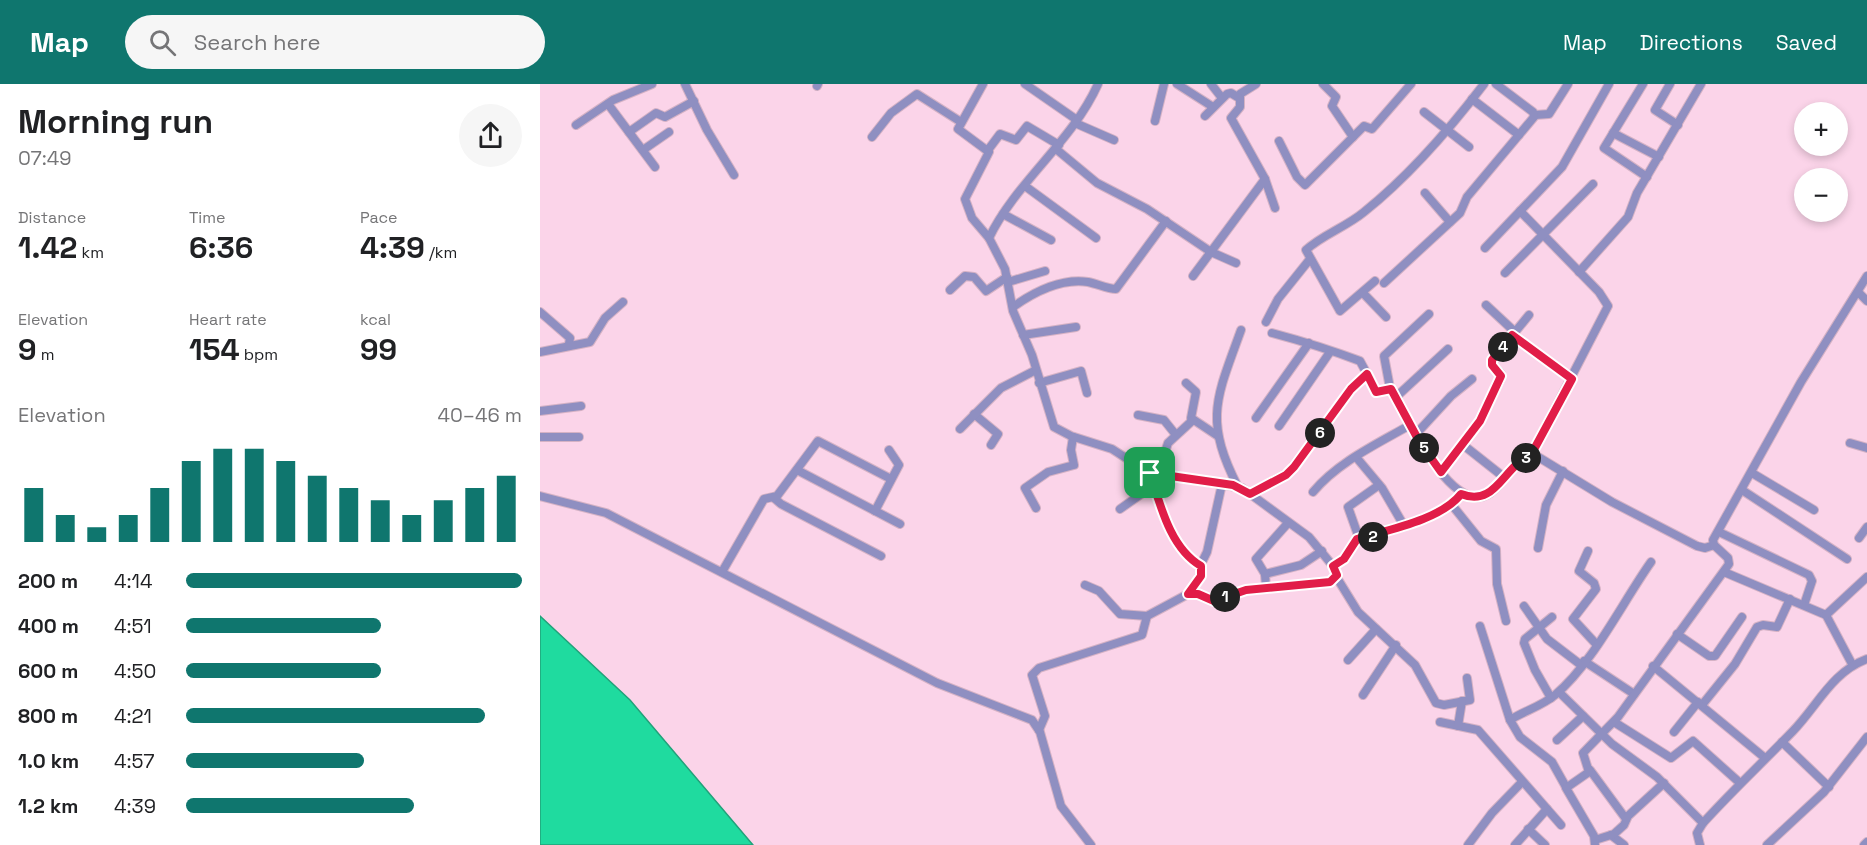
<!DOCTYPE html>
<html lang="en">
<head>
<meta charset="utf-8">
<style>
	body { margin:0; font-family:"Space Grotesk",sans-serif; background:#f6f6f6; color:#202124; height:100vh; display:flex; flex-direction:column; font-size:22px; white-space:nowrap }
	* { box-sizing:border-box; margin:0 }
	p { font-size:20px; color:#757577 }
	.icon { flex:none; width:33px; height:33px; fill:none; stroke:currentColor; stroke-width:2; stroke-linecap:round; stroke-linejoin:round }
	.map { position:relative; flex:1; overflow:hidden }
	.panel { display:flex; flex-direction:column; background:#fff; width:540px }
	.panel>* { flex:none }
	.fabs { position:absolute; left:1254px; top:18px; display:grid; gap:12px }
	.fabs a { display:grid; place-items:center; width:54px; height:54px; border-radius:50%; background:#fff; box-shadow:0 3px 9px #0003; font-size:30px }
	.pin { position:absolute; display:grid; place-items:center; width:51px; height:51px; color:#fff; margin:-26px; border-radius:12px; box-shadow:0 3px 9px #0006 }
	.km { position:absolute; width:30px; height:30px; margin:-15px; border-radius:50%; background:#222; color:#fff; font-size:16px; line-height:30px; text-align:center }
	.round { display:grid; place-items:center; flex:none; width:63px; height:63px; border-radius:32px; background:#f6f6f6 }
	.summary { display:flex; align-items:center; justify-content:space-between; height:102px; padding:0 18px }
	h1 { font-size:33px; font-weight:700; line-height:45px }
	.figures { display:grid; grid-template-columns:repeat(3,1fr); gap:9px; height:102px; padding:6px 18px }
	.figures div { display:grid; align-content:center }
	.figures b { font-size:30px; font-weight:700 }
	.figures small { font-size:16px; font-weight:400 }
	.figures p { font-size:16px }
	.chart { height:168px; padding:12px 18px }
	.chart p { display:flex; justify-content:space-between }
	.chart svg { width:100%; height:108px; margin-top:6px; stroke:#0f766e; stroke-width:6 }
	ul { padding:0 18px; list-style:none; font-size:20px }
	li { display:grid; grid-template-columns:96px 72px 1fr; align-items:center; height:45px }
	li i { height:15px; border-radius:8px; background:#0f766e }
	header { display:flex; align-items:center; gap:36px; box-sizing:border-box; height:84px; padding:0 30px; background:#0f766e; color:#fff }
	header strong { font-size:28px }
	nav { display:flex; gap:33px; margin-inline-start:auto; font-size:21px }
	.search { width:420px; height:54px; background:#f6f6f6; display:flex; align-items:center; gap:15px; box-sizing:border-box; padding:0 21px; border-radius:33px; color:#757577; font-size:22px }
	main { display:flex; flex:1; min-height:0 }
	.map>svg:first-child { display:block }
	.water { fill:#1fdb9f; stroke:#22a17a; stroke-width:1.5 }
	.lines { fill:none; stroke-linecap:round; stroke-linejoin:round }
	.minor-casing { stroke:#d5b2c5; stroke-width:10 }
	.minor { stroke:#8f8fc1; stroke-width:8 }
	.route-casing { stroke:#fff; stroke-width:12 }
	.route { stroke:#e11d48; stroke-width:8 }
</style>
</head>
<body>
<header>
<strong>Map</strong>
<div class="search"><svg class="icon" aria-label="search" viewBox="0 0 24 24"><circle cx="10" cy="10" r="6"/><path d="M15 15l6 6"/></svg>Search here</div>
<nav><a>Map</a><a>Directions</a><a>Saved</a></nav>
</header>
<main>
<section class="panel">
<div class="summary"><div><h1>Morning run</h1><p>07:49</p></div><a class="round"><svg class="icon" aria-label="share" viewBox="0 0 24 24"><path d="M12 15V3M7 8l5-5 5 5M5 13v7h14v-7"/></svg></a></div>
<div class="figures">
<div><p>Distance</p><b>1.42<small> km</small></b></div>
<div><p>Time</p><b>6:36</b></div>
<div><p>Pace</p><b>4:39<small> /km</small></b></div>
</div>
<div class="figures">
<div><p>Elevation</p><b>9<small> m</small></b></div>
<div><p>Heart rate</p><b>154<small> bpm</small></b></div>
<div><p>kcal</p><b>99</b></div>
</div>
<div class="chart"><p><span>Elevation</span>40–46 m</p>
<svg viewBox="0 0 160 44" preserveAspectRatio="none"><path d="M5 44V22M15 44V33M25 44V38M35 44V33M45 44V22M55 44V11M65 44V6M75 44V6M85 44V11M95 44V17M105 44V22M115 44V27M125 44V33M135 44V27M145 44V22M155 44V17"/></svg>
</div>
<ul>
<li><b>200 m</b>4:14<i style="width:100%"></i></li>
<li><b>400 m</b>4:51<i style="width:58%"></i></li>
<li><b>600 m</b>4:50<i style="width:58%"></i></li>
<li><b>800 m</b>4:21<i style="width:89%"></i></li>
<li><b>1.0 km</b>4:57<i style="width:53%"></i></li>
<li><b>1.2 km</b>4:39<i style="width:68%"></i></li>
</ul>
</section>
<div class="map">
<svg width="1327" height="761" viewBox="0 0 1327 761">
	<rect width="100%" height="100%" fill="#fbd4e9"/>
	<polygon class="water" points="0,532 90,616 213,761 0,761"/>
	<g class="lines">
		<defs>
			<g id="minor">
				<polyline points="145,0 167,46 194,91"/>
				<polyline points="443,0 418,45 449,68 425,115 432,134 449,154"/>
				<polyline points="485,0 537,36"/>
				<polyline points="637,0 673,23"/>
				<polyline points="671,0 682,14"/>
				<polyline points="716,0 700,10 700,23 691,34 725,95 735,124"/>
				<polyline points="783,0 796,13 792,22 813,53"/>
				<polyline points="1103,0 1064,64 1107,93"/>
				<polyline points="1130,0 1115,26 1138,41"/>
				<polyline points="277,2 278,0"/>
				<polyline points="932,15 979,51"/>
				<polyline points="68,20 115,83"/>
				<polyline points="884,28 929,63"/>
				<polyline points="995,31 1009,30 1028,0"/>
				<polyline points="665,32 687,10 691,9 699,14"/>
				<polyline points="615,37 624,0"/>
				<polyline points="535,39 574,56"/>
				<polyline points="36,41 73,16 112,0"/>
				<polyline points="89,48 116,29 125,33 154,17"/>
				<polyline points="1073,49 1119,73"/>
				<polyline points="332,53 351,29 377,10 421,38"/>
				<polyline points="739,57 757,93 765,101 824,42 832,45 871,0"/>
				<polyline points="516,65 557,99 607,125 671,168 696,179"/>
				<polyline points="103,66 129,48"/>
				<polyline points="448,66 460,50 476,56 487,42 519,61"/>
				<polyline points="485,102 556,154"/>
				<polyline points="885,109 910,138"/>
				<polyline points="980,127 1059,208 1068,222 991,371"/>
				<polyline points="463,130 511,156"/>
				<polyline points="945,164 1022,83 1069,0"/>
				<polyline points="1039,188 1088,133 1097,109 1161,0"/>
				<polyline points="965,189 1053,100"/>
				<polyline points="653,192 725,95"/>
				<path d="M835,197L800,227L766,166C782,151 806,143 824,128C869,92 909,46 944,0"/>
				<polyline points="468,198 505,187"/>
				<polyline points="844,199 920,129 927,113 994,33 993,28 956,0"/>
				<polyline points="410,206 425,192 434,193 446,207 467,193"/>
				<polyline points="1318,208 1327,217"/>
				<polyline points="823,209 846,233"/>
				<polyline points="946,221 975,248"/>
				<path d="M473,223C494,208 521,194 548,198C558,200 567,205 576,205L626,137"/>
				<polyline points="0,228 30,254 29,260"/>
				<polyline points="726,238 738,215 770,175"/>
				<polyline points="483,251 536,243"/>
				<polyline points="972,251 1032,295"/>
				<polyline points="0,268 50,258 65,234 83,218"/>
				<path d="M827,290L836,308L851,305C864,329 913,436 950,409C965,399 975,373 995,371L1072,418L1157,462L1165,464L1174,461"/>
				<polyline points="499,299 541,287 547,309"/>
				<polyline points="646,299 656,308 651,334 678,352"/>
				<polyline points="850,304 844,272 889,230"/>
				<polyline points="856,313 908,265"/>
				<polyline points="0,327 41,322"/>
				<polyline points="434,330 458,350 451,361"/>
				<polyline points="598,331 624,336 636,351"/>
				<polyline points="716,334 769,259"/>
				<polyline points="739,342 790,268"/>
				<polyline points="420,345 461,304 496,286"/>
				<polyline points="876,350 911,312 932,295"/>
				<polyline points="0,353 39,353"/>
				<polyline points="1310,359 1327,364"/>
				<polyline points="922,360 965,394"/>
				<polyline points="816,373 842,404 863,440"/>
				<polyline points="257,386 360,440"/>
				<polyline points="901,388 940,337 960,296 961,290 952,281 952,276 989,231"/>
				<path d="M610,389C620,420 630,465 661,482"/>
				<polyline points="1212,389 1274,426"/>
				<polyline points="618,390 628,359 653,336"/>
				<path d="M698,403C663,335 677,313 701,246"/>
				<polyline points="1202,406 1307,475"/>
				<path d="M773,408C798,378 837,360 870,341"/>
				<path d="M710,410L749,388L811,305L827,290L820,277C791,266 762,257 732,249"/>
				<polyline points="0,412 66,429 397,599 492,636 500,648 521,722 551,761"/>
				<polyline points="234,414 241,420 341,472"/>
				<polyline points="912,421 941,457 956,465 957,500 966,537"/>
				<polyline points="496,424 485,404 508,388 534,381 531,366 533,353"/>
				<polyline points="580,425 614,401"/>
				<polyline points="335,427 359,381 349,366"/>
				<polyline points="1179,448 1269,491 1272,497 1264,521"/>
				<polyline points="819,454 808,423 839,401"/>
				<polyline points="1319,454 1327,443"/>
				<polyline points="998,464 1006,421 1023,387"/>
				<polyline points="1048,467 1039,487 1054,499 1056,505 1033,535 1057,561"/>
				<path d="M793,482L804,475L817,455C846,447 902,435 921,409"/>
				<polyline points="182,488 224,415 237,412 278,357 351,395"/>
				<polyline points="1184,488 1286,531 1312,580"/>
				<polyline points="725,490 761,481 782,467"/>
				<polyline points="797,494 818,528 875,581 896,619 904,621 930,616 927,594"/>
				<polyline points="545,501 559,507 580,530 607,532"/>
				<polyline points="726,503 725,490 716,475 748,439"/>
				<polyline points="648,510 662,490 661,480 667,468 682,400"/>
				<polyline points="984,522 1007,555 1041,581"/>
				<polyline points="1286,531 1327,493"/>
				<polyline points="940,542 970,636"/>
				<polyline points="1137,550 1169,572 1175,572 1202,533"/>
				<polyline points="808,576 836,545"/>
				<polyline points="1044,577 1094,610"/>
				<polyline points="1113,582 1225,674"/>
				<polyline points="1019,608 1072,660 1117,693 1163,739"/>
				<polyline points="823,611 856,561"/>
				<polyline points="1011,614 995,586 984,559 985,555 1012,533"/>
				<polyline points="1162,621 1195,580 1217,543 1223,541 1237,543 1250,515"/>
				<polyline points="900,638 938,646 1021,741"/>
				<polyline points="1074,638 1131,674 1153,657 1200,699"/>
				<polyline points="918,642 922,617"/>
				<path d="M499,646L505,632L492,591L499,584L602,551L607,532L648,510H658L674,517L706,506L785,499L795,495L797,491L793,482L769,453L702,404L606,387L572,365L531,352L514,343L492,271L473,227L465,185L449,154C476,98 532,58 558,0"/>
				<polyline points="1134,648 1158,618"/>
				<polyline points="1017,656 1043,632"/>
				<polyline points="1242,658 1289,703"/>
				<polyline points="1050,686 1086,735"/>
				<path d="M1026,703L1012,678L980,653L970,636C984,627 1002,622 1015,611C1053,579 1082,519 1111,478"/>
				<polyline points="988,745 1005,761"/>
				<polyline points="1071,751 1084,761"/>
				<polyline points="1055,756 1074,750 1084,741 1088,732 1124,699"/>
				<polyline points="928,761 952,729 982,698"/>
				<polyline points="975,761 1007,725"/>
				<polyline points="1055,761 1054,752 1026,704 1049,688 1043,669 1078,633 1189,480 1188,474 1174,461 1173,456 1261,298 1327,192"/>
				<path d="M1160,761L1157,749L1163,739C1192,707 1223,678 1253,647C1278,621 1292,588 1327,575"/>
				<polyline points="1227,761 1284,708 1327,653"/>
				<polyline points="1324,761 1327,758"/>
			</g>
		</defs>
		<use href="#minor" class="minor-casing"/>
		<use href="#minor" class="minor"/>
	</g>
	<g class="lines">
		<defs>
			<path id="route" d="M972,251L1032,295L991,371C963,382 956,424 921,410C901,436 847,446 817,455L804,475L793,482L797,491L790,498L706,506L674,517L658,510H648L661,492V482C630,464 620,420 610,389L693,401L710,410L746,391L754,383L811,305L827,290L836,308L851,305L879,357L901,388L940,337L961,292L952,281V276Z"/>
		</defs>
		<use href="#route" class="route-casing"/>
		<use href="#route" class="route"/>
	</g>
</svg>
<div class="fabs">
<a>+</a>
<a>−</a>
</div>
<div class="pin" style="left:610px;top:389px;background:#1e9e55"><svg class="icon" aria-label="arrive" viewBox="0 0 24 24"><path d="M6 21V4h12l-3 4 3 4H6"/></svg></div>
<b class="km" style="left:685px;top:513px">1</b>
<b class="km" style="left:833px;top:453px">2</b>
<b class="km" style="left:986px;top:374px">3</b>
<b class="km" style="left:963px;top:263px">4</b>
<b class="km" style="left:884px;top:364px">5</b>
<b class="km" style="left:780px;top:349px">6</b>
</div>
</main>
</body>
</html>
